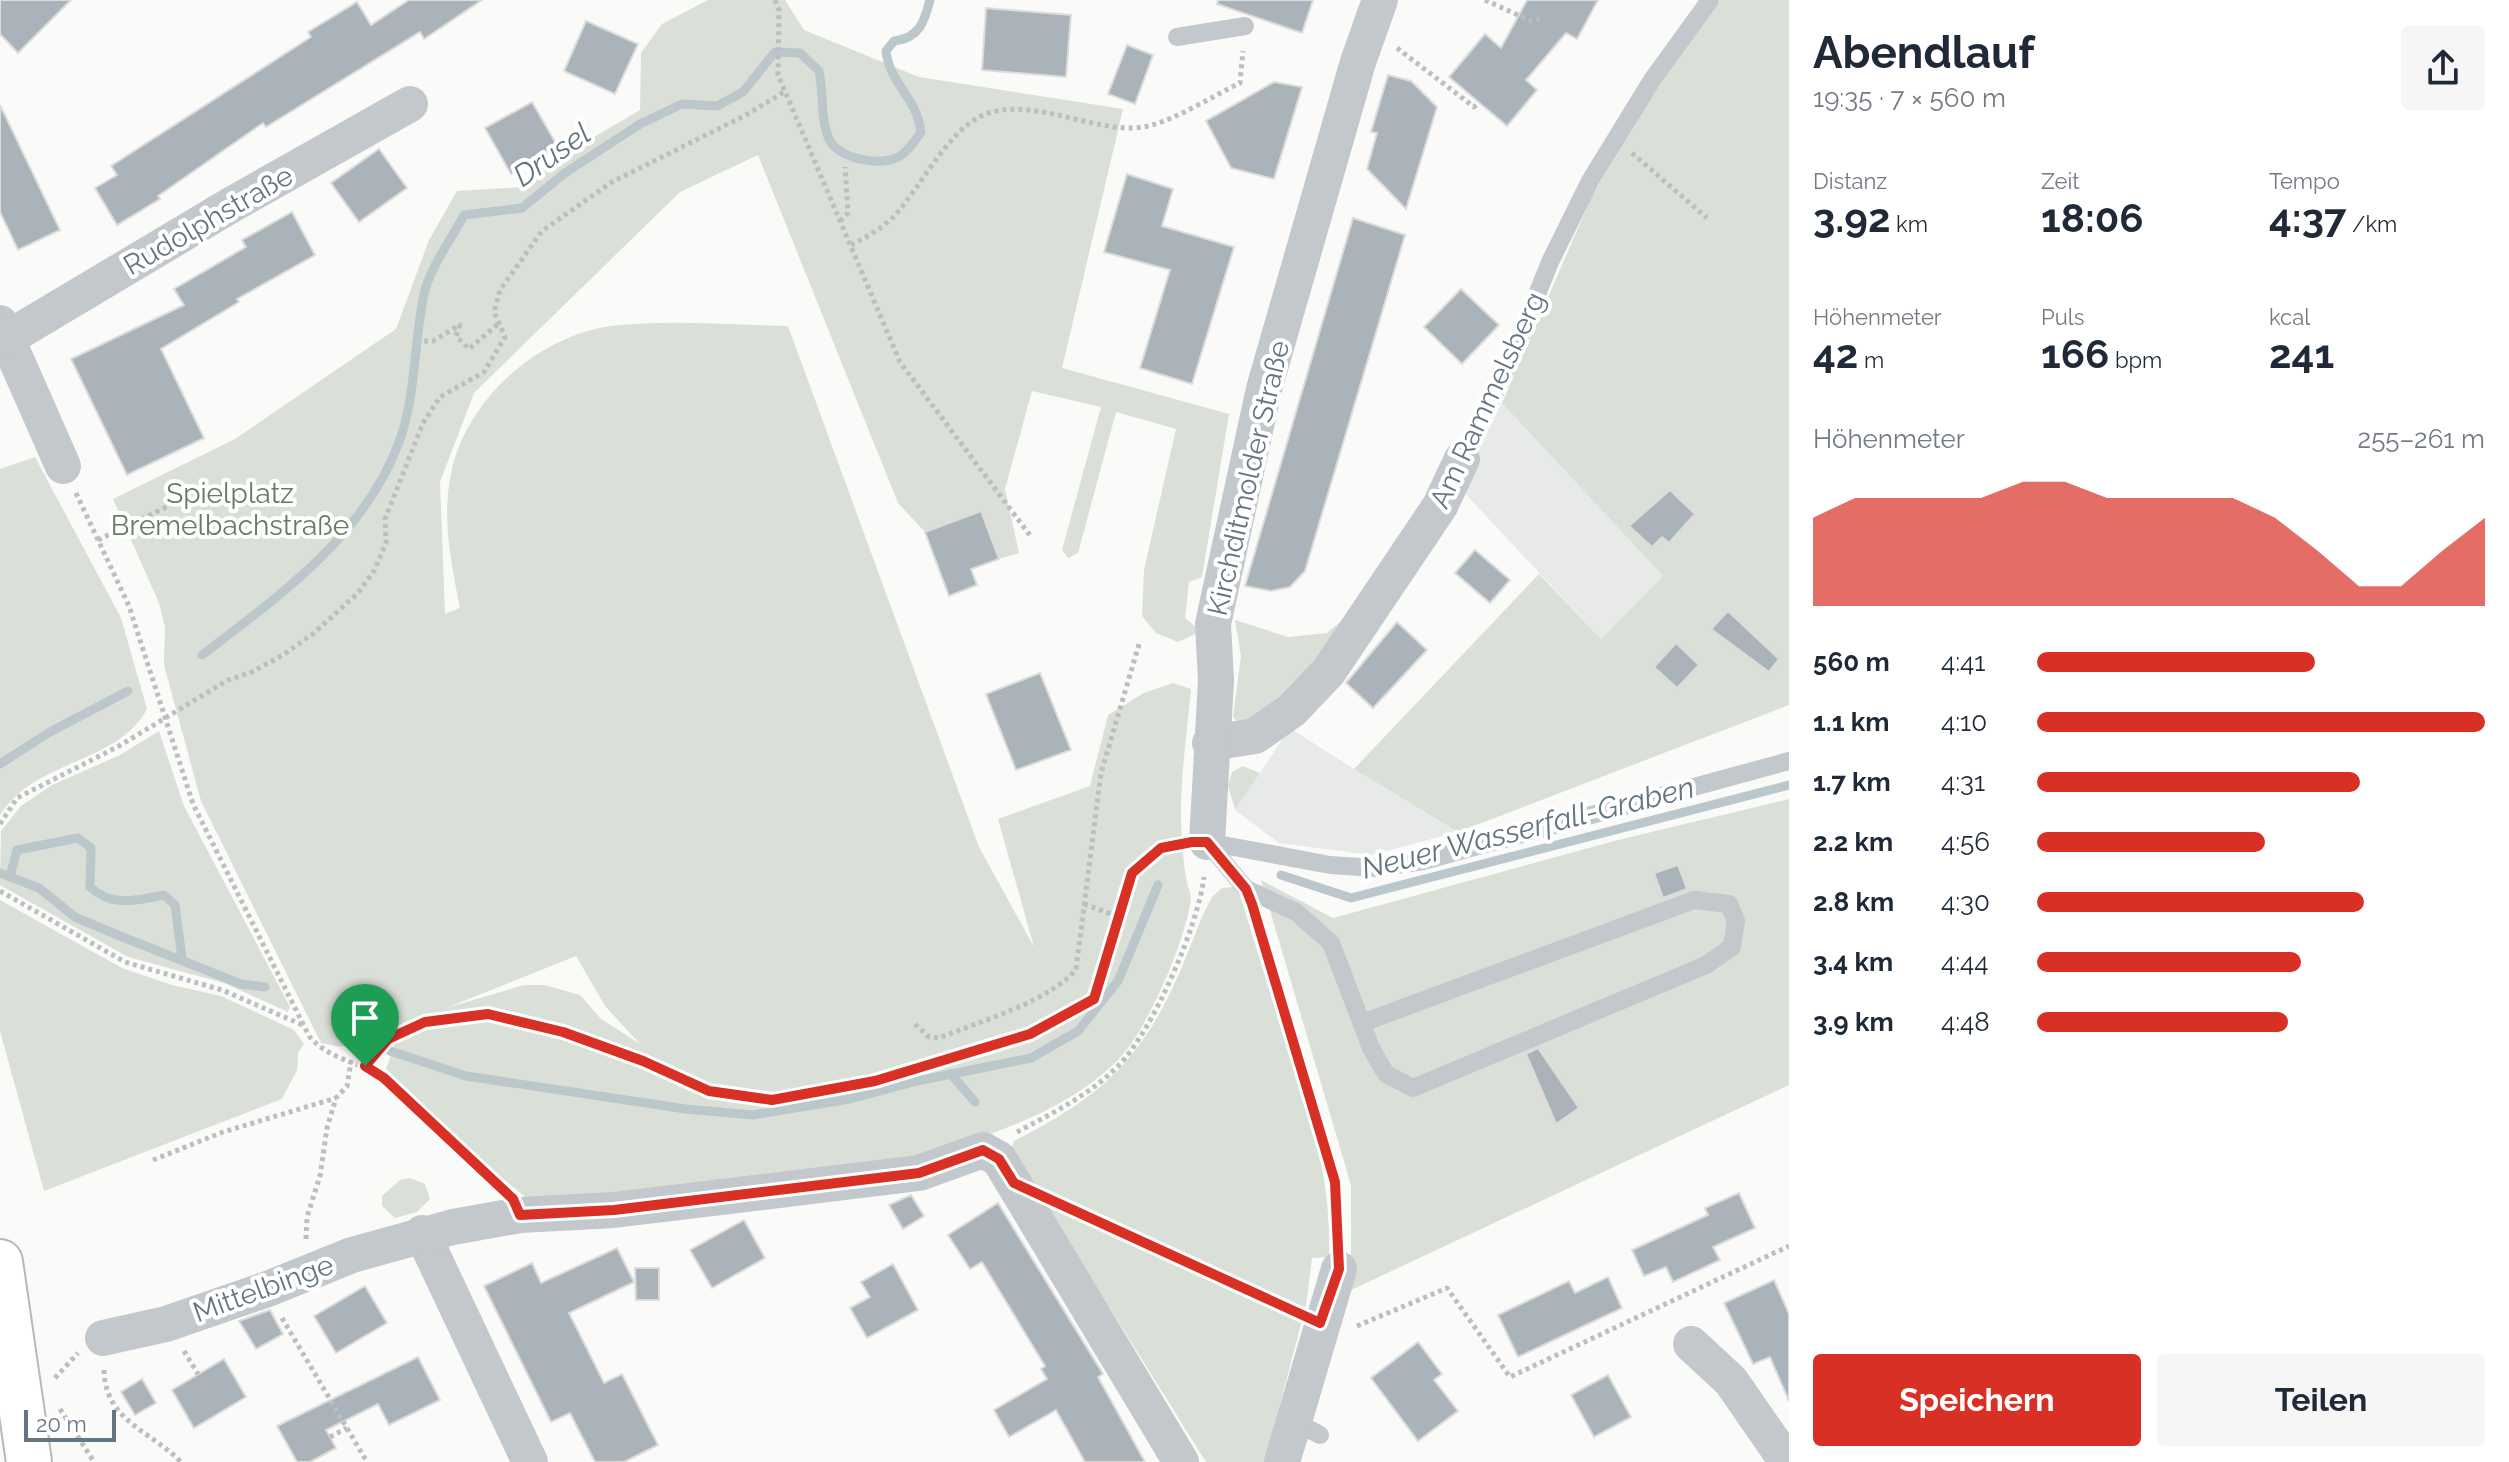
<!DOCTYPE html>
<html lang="de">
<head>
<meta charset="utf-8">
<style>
	body { margin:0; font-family:Raleway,sans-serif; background:#f6f6f7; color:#1f2937; height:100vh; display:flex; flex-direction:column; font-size:30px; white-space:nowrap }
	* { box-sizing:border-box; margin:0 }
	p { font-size:26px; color:#747a83 }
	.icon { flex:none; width:44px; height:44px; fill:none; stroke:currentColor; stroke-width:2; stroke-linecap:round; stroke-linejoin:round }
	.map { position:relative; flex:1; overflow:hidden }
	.details { display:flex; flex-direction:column; background:#fff; width:720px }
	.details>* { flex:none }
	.scale { position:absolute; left:24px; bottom:20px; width:92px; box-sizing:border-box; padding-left:8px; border:4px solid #657683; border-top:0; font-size:22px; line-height:28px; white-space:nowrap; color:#657683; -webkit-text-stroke:6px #fff; paint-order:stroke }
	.pin { position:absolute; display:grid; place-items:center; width:68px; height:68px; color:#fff; margin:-82px -34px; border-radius:50% 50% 50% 0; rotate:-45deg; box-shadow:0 0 8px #0007 }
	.pin .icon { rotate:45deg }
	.round { display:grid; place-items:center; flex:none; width:84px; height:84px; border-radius:8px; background:#f6f6f7 }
	.summary { display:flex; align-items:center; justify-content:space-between; height:136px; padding:0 24px }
	h1 { font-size:44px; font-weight:700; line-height:60px }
	.stats { display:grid; grid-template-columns:repeat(3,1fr); gap:12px; height:136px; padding:8px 24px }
	.stats div { display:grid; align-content:center }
	.stats b { font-size:40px; font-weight:700 }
	.stats small { font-size:22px; font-weight:400 }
	.stats p { font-size:22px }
	.chart { height:224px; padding:16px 24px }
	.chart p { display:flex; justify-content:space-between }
	.chart svg { width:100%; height:144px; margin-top:8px; fill:#d93025; opacity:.7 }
	.cta { display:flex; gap:16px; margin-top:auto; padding:16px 24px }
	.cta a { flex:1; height:92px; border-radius:8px; background:#d93025; color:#fff; font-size:32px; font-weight:700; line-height:92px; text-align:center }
	.cta a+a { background:#f6f6f7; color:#1f2937 }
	ul { padding:0 24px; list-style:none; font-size:26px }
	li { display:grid; grid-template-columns:128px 96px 1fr; align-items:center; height:60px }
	li i { height:20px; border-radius:10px; background:#d93025 }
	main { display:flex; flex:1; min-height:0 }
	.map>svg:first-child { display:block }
	.built { fill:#e8e9e9 }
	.green { fill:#dadfd7; fill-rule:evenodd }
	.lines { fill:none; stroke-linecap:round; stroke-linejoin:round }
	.stream { stroke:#bbc7cb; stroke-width:9 }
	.building { fill:#aab3b9; stroke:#dcdcda; stroke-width:2 }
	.secondary-casing { stroke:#b3babf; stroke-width:48 }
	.path { stroke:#bbbfc2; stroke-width:5; stroke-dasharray:4 4; stroke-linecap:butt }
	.service { stroke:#c3c8cc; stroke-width:18 }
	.minor { stroke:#c3c8cc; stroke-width:36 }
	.secondary { stroke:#fff; stroke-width:44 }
	.route-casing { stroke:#fff; stroke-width:16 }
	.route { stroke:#d93025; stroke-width:10 }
	.labels { text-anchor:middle; stroke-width:8; stroke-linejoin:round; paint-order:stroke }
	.street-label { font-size:28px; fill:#657683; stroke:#fff }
	.park-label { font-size:28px; fill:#687a64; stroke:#fff }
	.water-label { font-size:30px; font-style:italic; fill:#60757c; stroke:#fff }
</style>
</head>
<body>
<main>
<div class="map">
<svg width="1789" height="1462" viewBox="0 0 1789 1462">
	<rect width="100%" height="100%" fill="#fafaf8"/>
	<g class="built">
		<polygon points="1502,403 1663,576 1601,639 1459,487"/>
		<polygon points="1290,728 1354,769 1458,832 1371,855 1279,843 1235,810"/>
	</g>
	<g class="green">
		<path d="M708,0H785L804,30L919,77L1123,109L1062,368L1229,414L1202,577L1189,582L1185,618L1197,628V633L1178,642L1156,633L1142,616L1144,570L1176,429L1116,412L1078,553L1068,558L1062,550L1101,407L1032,391L1005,489L1019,553L999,559L981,511L925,532L898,503L758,155L680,192L474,393L440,482L445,614L460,608C451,562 441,516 452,469C469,397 539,336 611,326C670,319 729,325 788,326L979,847L1034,947L998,819L1090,786L1108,715L1144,693L1173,683L1191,689C1187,733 1180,778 1181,822C1182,841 1183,864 1187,882C1188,888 1191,894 1191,900C1184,944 1147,1032 1115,1063C994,1180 691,1188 529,1200L469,1151L386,1069L400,1030L407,1024L340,1047L321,1043L201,801L164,665L165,627L159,603L113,499L235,439L396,329L429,240L457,191L524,187L548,164L640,110L641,53L662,24ZM576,956L605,1006L640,1044L601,1019L580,995L544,985H524L446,1008Z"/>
		<polygon points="1720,0 1789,0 1789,705 1458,832 1354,769 1539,574 1601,639 1663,576 1502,403 1592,196 1665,75"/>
		<path d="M35,457L121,618L147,709C118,764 35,759 0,815V469Z"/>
		<polygon points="1363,603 1272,711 1238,722 1233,717 1241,656 1235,620 1288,637 1327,633"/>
		<polygon points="159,731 184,806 290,1007 288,1012 224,983 128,957 0,885 1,831 21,806 52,785 120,755"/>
		<polygon points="1243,766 1260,773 1235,810 1228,786 1232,772"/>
		<polygon points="1789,799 1789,1085 1351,1290 1351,1185 1261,880 1333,918 1618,840"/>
		<path d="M1233,887L1240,895L1316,1141C1326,1181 1330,1217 1329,1257L1312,1258L1306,1305L1265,1462H1206L1011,1150L1014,1141C1098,1098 1139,1064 1178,976C1190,950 1198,922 1212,897L1222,888Z"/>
		<polygon points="0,900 122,968 172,985 221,996 294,1030 304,1044 298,1053 297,1070 282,1099 44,1191 0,1031"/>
		<polygon points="410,1178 425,1184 430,1199 417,1212 395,1218 382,1206 382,1196 400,1180"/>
	</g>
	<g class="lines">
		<g class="stream">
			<path d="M202,655C278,597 362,538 398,445C417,396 413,341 425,290C432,265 452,238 464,215L522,208L565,173L640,124L682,104L717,106L743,92L775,52L800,53L819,71C824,93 820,119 829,139C838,158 876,166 896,158C907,153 915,141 921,132C916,95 890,85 886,51L894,41C919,38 924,23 930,0"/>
			<polyline points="0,764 48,733 128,691"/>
			<polyline points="0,873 39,888 75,917 120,936 241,984 265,987"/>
			<polyline points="1281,875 1351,898 1789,785"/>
			<path d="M10,876L17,850L78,838L91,848L90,887C113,908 137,900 164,895L175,905L182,958"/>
			<polyline points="390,1051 466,1076 686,1109 753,1115 850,1099 917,1081 1031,1058 1078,1031 1118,981 1158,885"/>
			<polyline points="951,1074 975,1102"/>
		</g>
	</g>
	<g class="building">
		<polygon points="0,0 71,0 18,53 0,34"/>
		<polygon points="409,0 482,0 424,39 420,32 266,127 263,123 158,196 160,199 117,225 95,188 117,175 111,166 311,37 308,32 357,2 371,25"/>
		<polygon points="1218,0 1313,0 1302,33 1217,4"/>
		<polygon points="1527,0 1598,0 1577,39 1566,33 1526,80 1537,90 1507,126 1449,77 1485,34 1501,48"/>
		<polygon points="986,8 1071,15 1066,77 982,70"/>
		<polygon points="586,21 638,44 615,94 564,71"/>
		<polygon points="1127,45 1153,55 1135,104 1108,94"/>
		<polygon points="1388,75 1411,81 1437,107 1406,209 1367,169 1377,133 1371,132"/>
		<polygon points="1274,82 1302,87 1274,179 1231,168 1206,121"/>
		<polygon points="532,102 558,147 511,174 485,128"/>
		<polygon points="0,105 60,230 18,250 0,212"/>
		<polygon points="379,149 407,188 359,222 331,183"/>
		<polygon points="1127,174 1173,189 1162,226 1234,247 1192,384 1140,368 1170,270 1104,252"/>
		<polygon points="292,212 315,255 237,299 239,302 161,349 204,438 127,475 71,359 184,305 174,289 246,247 242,240"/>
		<polygon points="1353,218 1405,235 1305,571 1290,587 1271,591 1245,586"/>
		<polygon points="1461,289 1499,325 1462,364 1424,327"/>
		<polygon points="1670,490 1695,514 1669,543 1662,537 1652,547 1629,526"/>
		<polygon points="981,511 999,559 971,569 977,585 949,596 925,532"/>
		<polygon points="1475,550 1510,580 1490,603 1455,573"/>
		<polygon points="1728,611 1779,659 1769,672 1711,629"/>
		<polygon points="1397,622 1427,650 1373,708 1346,683"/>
		<polygon points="1676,643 1699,665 1677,688 1654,667"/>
		<polygon points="1040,673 1071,750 1016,770 986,694"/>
		<polygon points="1678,865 1687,889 1663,898 1654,873"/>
		<polygon points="1538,1048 1579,1108 1556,1124 1526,1054"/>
		<polygon points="1739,1193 1755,1228 1713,1247 1720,1260 1673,1282 1666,1267 1644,1276 1632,1250 1708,1215 1705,1208"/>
		<polygon points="911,1195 924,1216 903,1229 889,1205"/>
		<polygon points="998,1203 1103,1374 1098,1377 1145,1462 1085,1462 1056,1410 1009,1437 994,1410 1047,1379 1041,1369 1045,1366 982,1262 970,1269 948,1235"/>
		<polygon points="744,1220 765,1258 712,1288 690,1250"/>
		<polygon points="617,1248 634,1282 569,1313 604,1383 622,1374 658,1445 624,1462 595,1462 570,1413 551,1422 484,1286 532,1263 541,1283"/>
		<polygon points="893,1264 918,1310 867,1338 850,1308 870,1297 861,1282"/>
		<polygon points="635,1268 659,1268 659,1300 636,1300"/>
		<polygon points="1608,1277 1622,1308 1518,1357 1498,1315 1569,1281 1575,1293"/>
		<polygon points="1774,1280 1789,1314 1789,1401 1770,1357 1753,1364 1724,1303"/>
		<polygon points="365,1286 387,1323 336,1353 314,1316"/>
		<polygon points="270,1310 283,1334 256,1349 239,1321"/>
		<polygon points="1418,1342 1442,1374 1434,1380 1458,1411 1418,1441 1371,1378"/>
		<polygon points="418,1357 440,1400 389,1425 378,1404 326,1430 336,1448 310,1462 297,1462 277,1426"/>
		<polygon points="224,1359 246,1397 194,1428 172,1390"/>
		<polygon points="1608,1375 1631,1417 1594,1437 1571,1395"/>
		<polygon points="142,1379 156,1403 135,1415 121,1392"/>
	</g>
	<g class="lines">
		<defs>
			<polyline id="secondary" points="0,1262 29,1462"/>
		</defs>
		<use href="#secondary" class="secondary-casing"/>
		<g class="path">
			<polyline points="775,0 779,10 778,75 900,362 1032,538"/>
			<polyline points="1485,0 1531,21 1540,19"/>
			<polyline points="1397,48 1474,107 1479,102"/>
			<polyline points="1632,153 1707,218"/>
			<polyline points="840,221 848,213 845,167"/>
			<path d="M851,245C867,237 883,228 896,214C919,188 948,133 979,117C1031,91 1101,140 1152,125C1178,118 1215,95 1240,83L1243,51"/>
			<polyline points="424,341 433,341 460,325 456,336 469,349 499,323"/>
			<path d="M76,493L129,606L193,804L309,1036C329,1060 358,1061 384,1078L498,1186"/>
			<polyline points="98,540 179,501"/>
			<polyline points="0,824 17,798 119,746 228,680 252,672 283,655 314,633 358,593 374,571 386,543 385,519 423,423 440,397 484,372 505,337 494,312 500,290 542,231 612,182 746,115 784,92"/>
			<polyline points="0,891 125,962 222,990 305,1026"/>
			<polyline points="1084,904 1119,917"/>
			<polyline points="1257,921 1335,1182 1338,1240"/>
			<path d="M915,1024L929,1037L939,1038C976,1023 1053,1000 1076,969L1101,773L1140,641"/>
			<polyline points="365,1066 388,1039 425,1022 488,1014 563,1032 643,1061 709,1091 772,1100 875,1081 1030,1034 1094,999 1132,873 1161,848 1177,845"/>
			<path d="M1017,1132C1053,1113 1091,1094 1119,1065C1153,1030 1198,926 1204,877"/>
			<polyline points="153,1160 223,1132 336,1098"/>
			<polyline points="1067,1207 1294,1311"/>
			<polyline points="306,1239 307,1217 320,1176 327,1128 336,1098 347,1086 351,1061"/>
			<polyline points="282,1318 367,1462"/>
			<polyline points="1357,1326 1447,1288 1510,1377 1789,1246"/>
			<polyline points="184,1351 198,1374"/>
			<path d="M104,1370C105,1421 151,1431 181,1462"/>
			<polyline points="55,1378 78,1353"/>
			<polyline points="60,1409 94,1462"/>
			<polyline points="330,1437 347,1428"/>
		</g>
		<g class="service">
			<polyline points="1177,37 1245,26"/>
			<polyline points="1462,459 1509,364 1550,262 1590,181 1652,80 1710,0"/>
			<polyline points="1207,842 1246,889 1296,912 1331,943 1371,1048 1386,1074 1413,1088 1706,965 1732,947 1736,921 1729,904 1694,900 1362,1023"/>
			<polyline points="1207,842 1330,865 1376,868 1423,861 1789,761"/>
			<polyline points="1294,1421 1320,1435"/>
		</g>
		<g class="minor">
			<polyline points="0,323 63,466"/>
			<polyline points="8,338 231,205 410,104"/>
			<polyline points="1210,743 1255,736 1292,710 1329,671 1440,506 1462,459"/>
			<polyline points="1207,842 1216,680 1213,624 1264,389 1358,62 1380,0"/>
			<polyline points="422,1233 530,1462"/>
			<polyline points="103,1338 166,1324 265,1290 352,1255 453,1227 520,1215 614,1210 919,1173 983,1150 999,1159 1181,1462"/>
			<polyline points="1691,1344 1731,1381 1787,1462"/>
			<polyline points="1282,1462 1339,1269"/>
		</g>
		<use href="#secondary" class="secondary"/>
	</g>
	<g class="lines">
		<defs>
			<polygon id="route" points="1192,842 1207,842 1246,889 1252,904 1335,1182 1339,1269 1320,1323 1014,1183 999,1159 983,1150 919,1173 614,1210 520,1215 513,1199 384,1078 365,1066 388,1039 425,1022 488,1014 563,1032 643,1061 709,1091 772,1100 875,1081 1030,1034 1094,999 1132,873 1161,848"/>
		</defs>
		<use href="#route" class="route-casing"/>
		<use href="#route" class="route"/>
	</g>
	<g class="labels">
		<g class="street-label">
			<text transform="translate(208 220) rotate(-30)" y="10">Rudolphstraße</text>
			<text transform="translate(1487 400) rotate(-65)" y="10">Am Rammelsberg</text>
			<text transform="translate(1248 478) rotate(-77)" y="10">Kirchditmolder Straße</text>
			<text transform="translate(263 1288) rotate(-20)" y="10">Mittelbinge</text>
		</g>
		<g class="park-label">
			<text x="230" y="503">Spielplatz<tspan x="230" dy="32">Bremelbachstraße</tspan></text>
		</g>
		<g class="water-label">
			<text transform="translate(552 155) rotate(-35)" y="10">Drusel</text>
			<text transform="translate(1528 828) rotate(-14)" y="10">Neuer Wasserfall-Graben</text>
		</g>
	</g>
</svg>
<div class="scale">20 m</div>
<div class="pin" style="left:365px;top:1066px;background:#1e9e55"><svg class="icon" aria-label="arrive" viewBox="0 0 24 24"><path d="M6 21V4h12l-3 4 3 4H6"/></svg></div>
</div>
<section class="details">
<div class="summary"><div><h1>Abendlauf</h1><p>19:35 · 7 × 560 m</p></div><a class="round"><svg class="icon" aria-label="share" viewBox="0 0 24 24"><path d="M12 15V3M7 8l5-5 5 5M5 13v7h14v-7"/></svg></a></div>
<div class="stats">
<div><p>Distanz</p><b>3.92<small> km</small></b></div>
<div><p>Zeit</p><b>18:06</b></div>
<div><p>Tempo</p><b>4:37<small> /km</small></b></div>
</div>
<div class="stats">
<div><p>Höhenmeter</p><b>42<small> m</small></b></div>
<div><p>Puls</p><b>166<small> bpm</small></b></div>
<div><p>kcal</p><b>241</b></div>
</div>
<div class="chart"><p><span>Höhenmeter</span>255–261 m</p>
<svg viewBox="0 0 160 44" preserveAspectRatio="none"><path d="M0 44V17L10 11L20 11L30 11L40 11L50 6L60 6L70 11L80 11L90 11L100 11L110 17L120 27L130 38L140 38L150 27L160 17V44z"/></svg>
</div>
<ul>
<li><b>560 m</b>4:41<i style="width:62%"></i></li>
<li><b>1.1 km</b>4:10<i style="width:100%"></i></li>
<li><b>1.7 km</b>4:31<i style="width:72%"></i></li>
<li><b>2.2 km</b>4:56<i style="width:51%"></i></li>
<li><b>2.8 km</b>4:30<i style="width:73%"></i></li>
<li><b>3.4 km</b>4:44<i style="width:59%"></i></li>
<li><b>3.9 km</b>4:48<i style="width:56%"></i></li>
</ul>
<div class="cta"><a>Speichern</a><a>Teilen</a></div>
</section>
</main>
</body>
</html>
